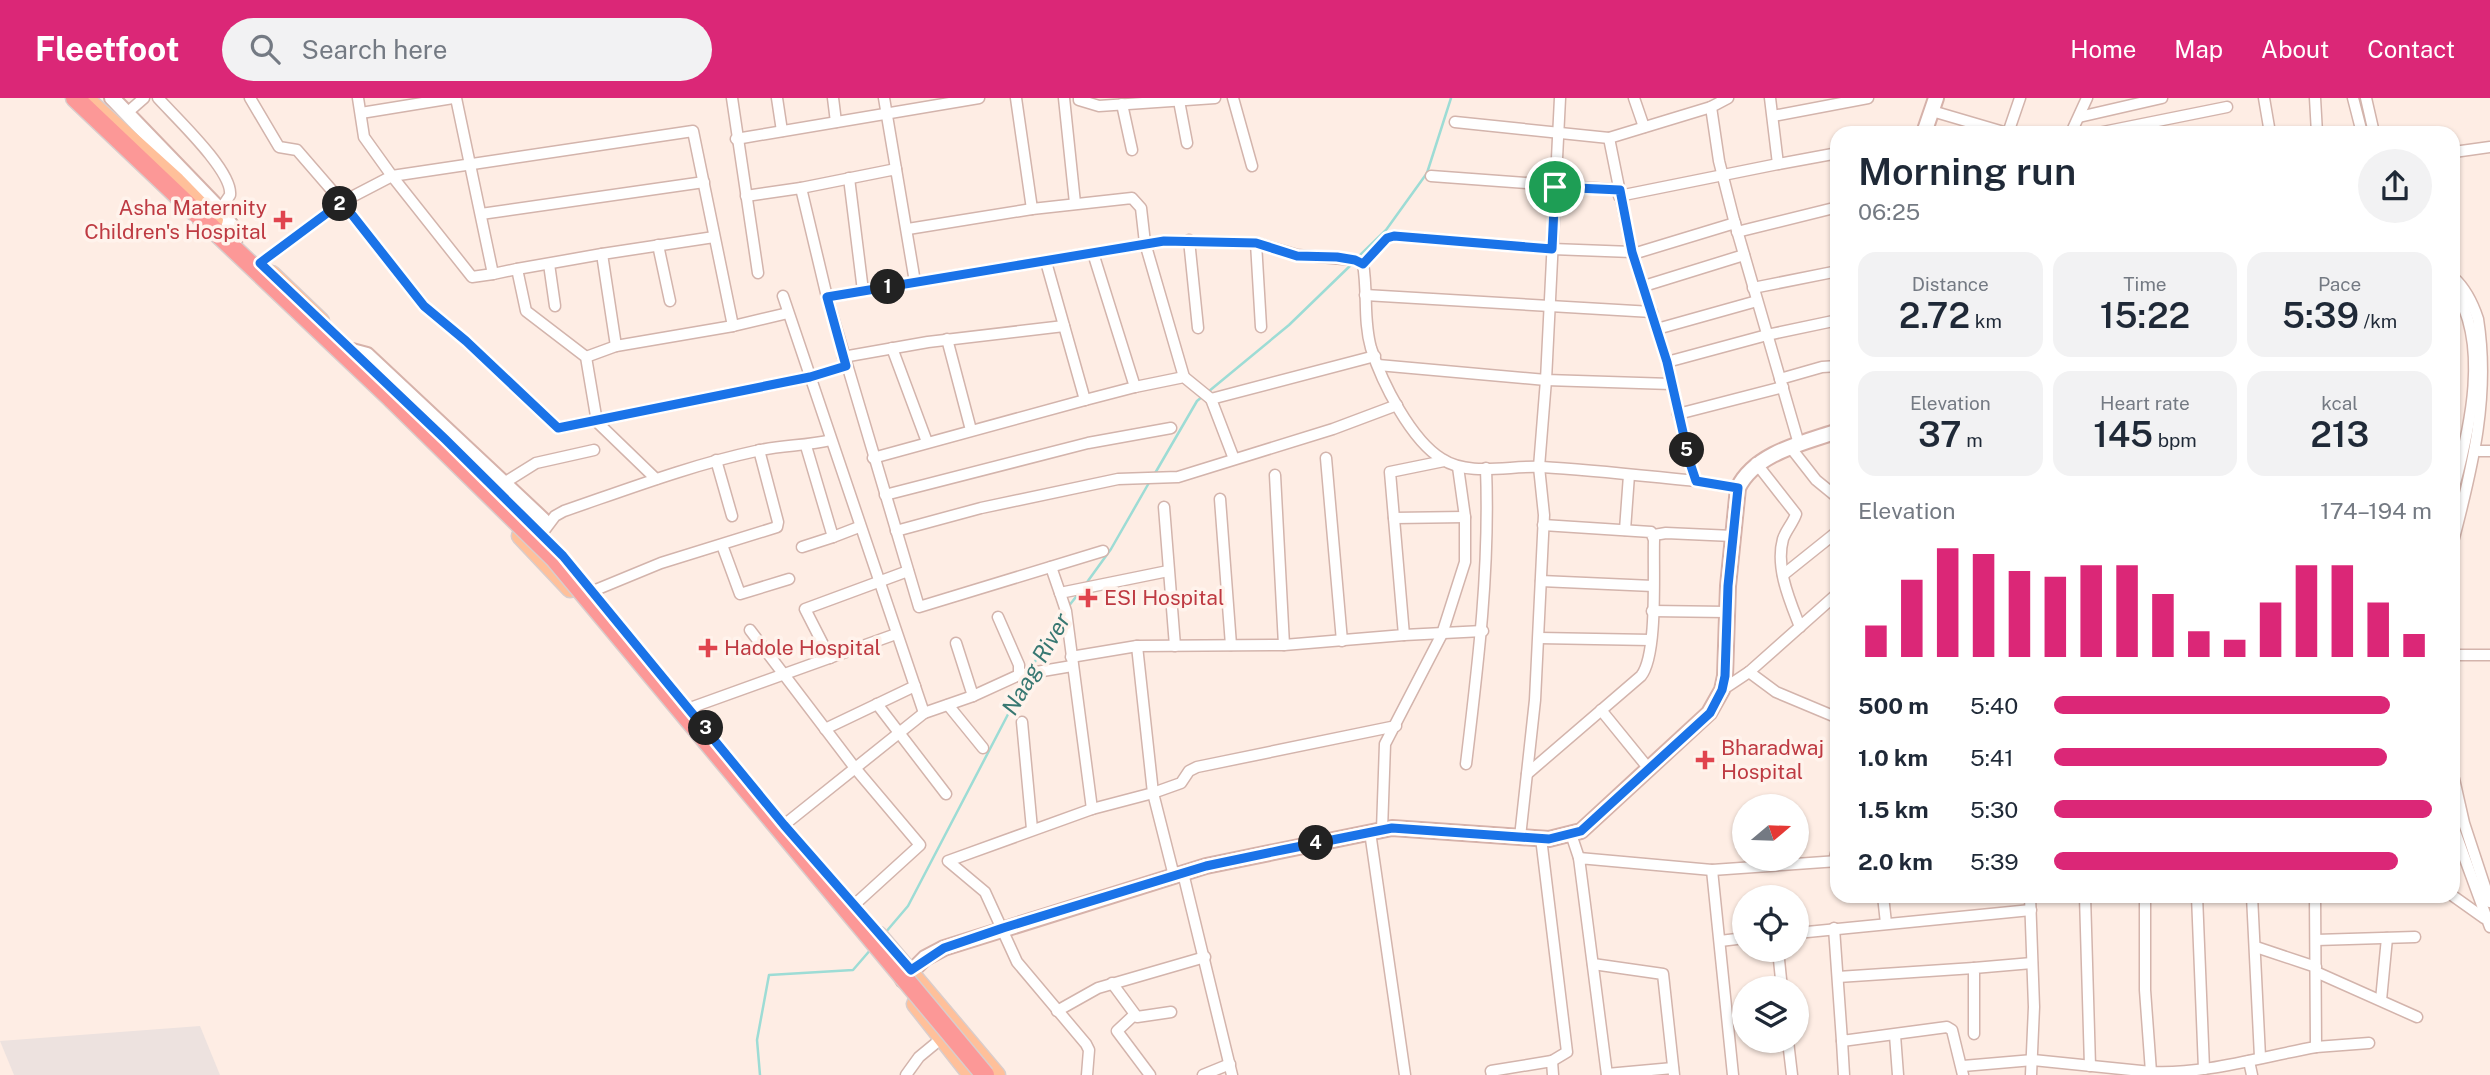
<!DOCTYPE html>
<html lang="en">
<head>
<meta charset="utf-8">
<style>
	body { margin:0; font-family:"Public Sans",sans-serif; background:#f2f2f3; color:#1f2937; height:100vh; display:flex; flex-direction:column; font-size:26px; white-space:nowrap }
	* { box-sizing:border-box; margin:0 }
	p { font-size:23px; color:#747a83 }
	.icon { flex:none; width:38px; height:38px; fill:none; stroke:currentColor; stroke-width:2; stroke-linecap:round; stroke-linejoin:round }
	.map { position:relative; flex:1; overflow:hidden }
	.drawer { position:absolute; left:1830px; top:28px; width:630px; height:777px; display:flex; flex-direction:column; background:#fff; border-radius:21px; box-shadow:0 2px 5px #0004 }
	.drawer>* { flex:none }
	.needle { width:46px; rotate:71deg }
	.buttons { position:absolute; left:1732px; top:696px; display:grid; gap:14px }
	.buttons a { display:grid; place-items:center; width:77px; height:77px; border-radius:50%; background:#fff; box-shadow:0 2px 5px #0004; font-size:35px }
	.pin { position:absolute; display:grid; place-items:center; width:60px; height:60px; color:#fff; margin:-30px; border:4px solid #fff; border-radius:50%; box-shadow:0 2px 7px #0007 }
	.km { position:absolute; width:35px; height:35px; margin:-18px; border-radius:50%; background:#222; color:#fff; font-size:19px; line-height:35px; text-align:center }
	.round { display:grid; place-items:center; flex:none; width:74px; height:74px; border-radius:37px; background:#f2f2f3 }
	.headline { display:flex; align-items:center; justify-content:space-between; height:119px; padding:0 28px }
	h1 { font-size:38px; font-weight:600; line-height:52px }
	.metrics { display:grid; grid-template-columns:repeat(3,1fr); gap:10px; height:119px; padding:7px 28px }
	.metrics div { display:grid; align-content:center; border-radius:18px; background:#f2f2f3; text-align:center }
	.metrics b { font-size:35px; font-weight:600 }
	.metrics small { font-size:19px; font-weight:400 }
	.metrics p { font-size:19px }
	.chart { height:196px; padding:14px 28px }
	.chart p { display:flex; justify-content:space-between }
	.chart svg { width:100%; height:126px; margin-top:7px; stroke:#db2777; stroke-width:6 }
	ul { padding:0 28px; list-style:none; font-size:23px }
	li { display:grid; grid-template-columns:112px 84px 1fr; align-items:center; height:52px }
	li i { height:18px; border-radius:9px; background:#db2777 }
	header { display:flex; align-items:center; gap:42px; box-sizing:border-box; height:98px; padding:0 35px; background:#db2777; color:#fff }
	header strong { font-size:33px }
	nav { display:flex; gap:38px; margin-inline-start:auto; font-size:24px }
	.search { width:490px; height:63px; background:#f2f2f3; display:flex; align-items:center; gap:18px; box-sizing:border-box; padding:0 24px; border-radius:38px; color:#747a83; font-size:26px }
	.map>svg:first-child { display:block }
	.industrial { fill:#ede2df }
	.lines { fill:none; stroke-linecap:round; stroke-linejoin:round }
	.stream { stroke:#9ddcd5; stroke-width:2.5 }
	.street-casing { stroke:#d3b4ac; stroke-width:13 }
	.secondary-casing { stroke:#d6b2aa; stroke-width:18 }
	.primary-casing { stroke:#d9cdcc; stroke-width:19 }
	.highway-casing { stroke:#d9cdcc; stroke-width:21 }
	.street { stroke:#fff; stroke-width:10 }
	.secondary { stroke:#fff; stroke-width:14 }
	.primary { stroke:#ffc09a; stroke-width:16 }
	.highway { stroke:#fc9897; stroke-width:18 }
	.highway-bridge-casing { stroke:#d9cdcc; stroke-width:21; stroke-linecap:butt }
	.highway-bridge { stroke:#fc9897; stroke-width:18 }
	.route-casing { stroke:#fff; stroke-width:14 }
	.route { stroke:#1a73e8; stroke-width:9 }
	.health-dot { fill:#e0444e; stroke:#fff3ec; stroke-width:2.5 }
	.labels { text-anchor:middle; stroke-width:7; stroke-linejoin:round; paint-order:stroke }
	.health-label { font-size:21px; fill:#be3a42; stroke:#fff3ec; text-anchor:start }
	.water-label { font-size:23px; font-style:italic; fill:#387872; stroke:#fff3ec }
</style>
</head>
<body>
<header>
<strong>Fleetfoot</strong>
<div class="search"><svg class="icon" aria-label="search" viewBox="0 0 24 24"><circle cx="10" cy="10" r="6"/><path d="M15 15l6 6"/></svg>Search here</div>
<nav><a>Home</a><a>Map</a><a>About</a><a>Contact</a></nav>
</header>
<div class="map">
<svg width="2490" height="977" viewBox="0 0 2490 977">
	<rect width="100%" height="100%" fill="#feede4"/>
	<polygon class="industrial" points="200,928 220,977 14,977 0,943"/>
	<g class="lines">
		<g class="stream">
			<polyline points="1357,160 1386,132 1427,75 1451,0"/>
			<polyline points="1154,377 1197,303 1289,227 1353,165"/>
			<polyline points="1085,487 1111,451 1150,383"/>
			<polyline points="1068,509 1079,495"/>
			<polyline points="1031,572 1047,539 1062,518"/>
			<polyline points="885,835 908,808 1028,578"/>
			<polyline points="760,977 757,942 769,877 853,872 872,850"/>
		</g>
		<defs>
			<g id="street">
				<path d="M158,0C175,19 233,73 230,97L220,112"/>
				<polyline points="250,0 279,49 297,52 342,104 392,78 472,179 493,176"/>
				<polyline points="358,0 364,39 392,78 693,33 733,228 788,215"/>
				<polyline points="456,0 493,176 517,171 526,213 586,259 597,324 656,381"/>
				<polyline points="732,0 758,175"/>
				<polyline points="777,0 782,33"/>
				<polyline points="833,0 836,24"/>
				<polyline points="884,0 896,71"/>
				<polyline points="1016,0 1032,111 1132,100 1141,110 1145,145 1184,279"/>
				<polyline points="1064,0 1075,105"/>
				<polyline points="1079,0 1079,2 1099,8 1215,0"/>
				<polyline points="1233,0 1252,68"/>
				<polyline points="1634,0 1644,29"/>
				<polyline points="1728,0 1711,9 1719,63 1734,122 1799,346"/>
				<polyline points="1770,0 1778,66 1838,55"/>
				<polyline points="2264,0 2270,35"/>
				<polyline points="2315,0 2317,35"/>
				<polyline points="2353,0 2362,35"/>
				<polyline points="2366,0 2374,35"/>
				<polyline points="1179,3 1187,45"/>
				<polyline points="1122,6 1132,52"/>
				<polyline points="1932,13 2007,35"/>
				<polyline points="128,14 144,0"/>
				<polyline points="361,15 453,0"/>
				<polyline points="1773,18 1868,0"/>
				<polyline points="2079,19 2162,0"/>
				<polyline points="1455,24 1609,40"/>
				<polyline points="2008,35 2020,0"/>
				<polyline points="2071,35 2087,0"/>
				<polyline points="2098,35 2227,9"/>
				<polyline points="736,41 979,0"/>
				<polyline points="2454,54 2490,49"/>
				<polyline points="1431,78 1620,92"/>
				<polyline points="849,80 863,193"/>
				<polyline points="746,98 801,90"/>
				<polyline points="1619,98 1778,66"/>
				<polyline points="481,116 704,84"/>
				<polyline points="908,131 1032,111"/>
				<polyline points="1737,134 1838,109"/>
				<polyline points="714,139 602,156 616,248 733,228"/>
				<polyline points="1189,142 1198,230"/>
				<polyline points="1256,145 1261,229"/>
				<polyline points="658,147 670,203"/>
				<polyline points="1633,156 1735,125"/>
				<polyline points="260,165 342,104 424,208 466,243 558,330 810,279 846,268"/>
				<polyline points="549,166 555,208"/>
				<polyline points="1363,166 1387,140 1394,138 1552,151 1632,154"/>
				<polyline points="517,171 602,156"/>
				<path d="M2454,180C2466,191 2473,206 2478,221C2490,297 2473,367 2454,440"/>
				<polyline points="1644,188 1744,157"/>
				<polyline points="1753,190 1838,173"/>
				<path d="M2454,191C2490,245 2470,330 2454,389"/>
				<polyline points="1365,197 1652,214"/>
				<polyline points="783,198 924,615 973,598 1019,577 1019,567 998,519"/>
				<polyline points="827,199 801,90 896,71 915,184"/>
				<polyline points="1657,231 1757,203"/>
				<polyline points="947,241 971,332"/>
				<polyline points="892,250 927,344"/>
				<polyline points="586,259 616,248"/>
				<polyline points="843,259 928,244 1064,228"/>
				<polyline points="1667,264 1767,237 1838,222"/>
				<polyline points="1378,267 1546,282 1671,286"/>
				<polyline points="1780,281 1822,269 1838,268"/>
				<polyline points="1135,289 1184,279 1211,301"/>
				<polyline points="1085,302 1135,289 1093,155"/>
				<polyline points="1678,316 1783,289"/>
				<polyline points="806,348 833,439 859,429"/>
				<polyline points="1791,350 1816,382 1838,400"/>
				<polyline points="2479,353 2490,353"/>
				<polyline points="873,360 1085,302 1046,164"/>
				<polyline points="1326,360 1342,543"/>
				<polyline points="1234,361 1211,301 1375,258"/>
				<polyline points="716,362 732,418"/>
				<path d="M1756,365L1796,416C1793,425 1786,432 1783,441C1775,470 1790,503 1800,529"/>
				<polyline points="1275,377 1284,547"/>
				<polyline points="1696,383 1738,390"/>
				<polyline points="504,385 536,365 594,352"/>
				<polyline points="885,397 1088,345 1171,330"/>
				<polyline points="1220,401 1231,547"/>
				<polyline points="1164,409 1175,548"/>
				<polyline points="1394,420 1465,419"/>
				<polyline points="1625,432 1629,377"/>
				<polyline points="896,433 981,410 1118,381 1178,379 1333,331 1397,307"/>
				<path d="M543,434L555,418L564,413C628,391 691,367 756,353C781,347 806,348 831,342"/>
				<polyline points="1654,437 1666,435 1733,438"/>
				<polyline points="722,447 740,496 789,481"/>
				<polyline points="802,449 833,439"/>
				<path d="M1103,453L919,509L827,199L1164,143L1256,145L1297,157L1355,162L1363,166C1368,194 1363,222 1371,250C1382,285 1411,342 1442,361C1469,379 1511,367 1542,369C1593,372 1645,378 1696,383L1690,365L1667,264L1632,154L1609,40L1711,9"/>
				<polyline points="1051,469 1060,495"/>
				<polyline points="1783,477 1838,433"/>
				<polyline points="1541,483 1653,488"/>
				<polyline points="593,493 661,465 777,429 778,424 759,352"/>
				<polyline points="1652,513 1727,514"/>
				<polyline points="750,532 855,670 920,747 853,808"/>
				<polyline points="1404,537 1483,533"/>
				<polyline points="1539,540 1651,542"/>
				<polyline points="956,545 973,598"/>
				<polyline points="2454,557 2490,557"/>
				<polyline points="1071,559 1137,548 1284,547 1404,537 1390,374 1444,363"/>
				<polyline points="830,560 805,511 908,473"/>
				<polyline points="1749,574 1776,594 1838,620"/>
				<polyline points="1019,577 1072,568"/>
				<polyline points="1722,592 1749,574 1838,495"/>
				<polyline points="877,606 946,696"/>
				<polyline points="948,607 983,650"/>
				<polyline points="690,610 896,536"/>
				<polyline points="1601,612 1649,671"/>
				<polyline points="1022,624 1032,731"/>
				<polyline points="825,631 915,588"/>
				<path d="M1466,666C1478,567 1490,470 1486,370"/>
				<path d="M1527,676L1641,578C1658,557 1653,472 1654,442L1651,434L1543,427"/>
				<polyline points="2454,681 2464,725 2490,804"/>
				<polyline points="1092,711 1066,513 1060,495 1168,473"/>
				<polyline points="784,727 924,615"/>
				<polyline points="2454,731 2490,829"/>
				<polyline points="1382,732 1385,646 1442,536 1465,464 1465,419 1458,369"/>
				<polyline points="1370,734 1405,977"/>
				<polyline points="1571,736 1579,760"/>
				<polyline points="1520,739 1535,602 1544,417 1539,369 1546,282 1560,0"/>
				<polyline points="1541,740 1567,954 1552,963"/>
				<polyline points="1834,763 1838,748"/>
				<polyline points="1712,772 1733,977"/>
				<polyline points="1183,775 1232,977"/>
				<polyline points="1174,778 1153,695 1181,685 1189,673 1197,669 1396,628"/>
				<polyline points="1883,798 1886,825"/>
				<polyline points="2030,798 2034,909 2031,977"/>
				<polyline points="2085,798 2090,968"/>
				<path d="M2145,798V892L2151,974C2202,977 2265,958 2316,949L2315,798"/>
				<polyline points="2197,798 2204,971"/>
				<polyline points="2252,798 2260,959"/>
				<polyline points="2453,798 2484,820"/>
				<polyline points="1834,830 1842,943 1947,929 1952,932 1963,977"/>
				<polyline points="1797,835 2031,812"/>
				<polyline points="2316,842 2415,839"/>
				<polyline points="1720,843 1745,840"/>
				<polyline points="2256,849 2316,869"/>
				<polyline points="1778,852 1782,891"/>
				<polyline points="1593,866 1663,876 1674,977"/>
				<polyline points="2316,874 2417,919"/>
				<polyline points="1838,879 1974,870"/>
				<polyline points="1112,885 1137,919 1171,914"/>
				<polyline points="2381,902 2387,840"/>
				<polyline points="1057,913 1098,890 1205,859"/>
				<polyline points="1134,917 1117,933 1150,977"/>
				<polyline points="1974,936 1974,870 2032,865"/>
				<polyline points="1895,937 1898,977"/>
				<polyline points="1788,943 1792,977"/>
				<polyline points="1842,943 1844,977"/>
				<polyline points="2316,949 2369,945"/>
				<polyline points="2249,963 2252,977"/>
				<polyline points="1963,968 2033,962 2151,974 2152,977"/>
				<polyline points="1607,976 1673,970"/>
				<polyline points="906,977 919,959 942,940"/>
				<polyline points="1087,977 1089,952 1086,946 1017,864 985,794 948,763 1092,711 1153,695 1137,548"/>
				<polyline points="1203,977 1230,966"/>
				<polyline points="1492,977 1491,973 1552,963 1553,977"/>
				<polyline points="1607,977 1579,760 1712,772 1838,763"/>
			</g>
			<g id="secondary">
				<polyline points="112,0 220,112 232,129 235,141"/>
				<polyline points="1924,35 1936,0"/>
				<polyline points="352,253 367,257 543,422 544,428 539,434"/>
				<path d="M903,882L925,860L944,850L1206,768L1392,730L1549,741L1581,733L1709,615L1722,592L1725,578L1728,488L1738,390C1755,355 1803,345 1838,333"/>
			</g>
			<g id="primary">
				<polyline points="91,5 177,83 215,122"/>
				<polyline points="272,176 321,223"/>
				<polyline points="520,438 570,491"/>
				<polyline points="879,837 997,977"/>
				<polyline points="915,906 971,977"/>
			</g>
			<polyline id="highway" points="75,0 392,301"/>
		</defs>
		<use href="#street" class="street-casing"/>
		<use href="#secondary" class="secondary-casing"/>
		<use href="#primary" class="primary-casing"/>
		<use href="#highway" class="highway-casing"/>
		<use href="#street" class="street"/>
		<use href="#secondary" class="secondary"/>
		<use href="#primary" class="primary"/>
		<use href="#highway" class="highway"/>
		<defs>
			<polyline id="highway-bridge" points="392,301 554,460 985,977"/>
		</defs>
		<use href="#highway-bridge" class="highway-bridge-casing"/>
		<use href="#highway-bridge" class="highway-bridge"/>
	</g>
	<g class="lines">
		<defs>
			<polygon id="route" points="1555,89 1620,92 1632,154 1667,264 1690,365 1696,383 1738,390 1728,488 1725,578 1722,592 1710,615 1581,733 1549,741 1392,730 1282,752 1206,768 1003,830 944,850 911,872 784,727 563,458 445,341 260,165 342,104 424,208 466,243 558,330 810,279 846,268 827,199 1164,143 1256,145 1297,158 1337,159 1355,162 1363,166 1387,140 1394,138 1552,151"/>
		</defs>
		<use href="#route" class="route-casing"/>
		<use href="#route" class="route"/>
	</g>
	<g class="health-dot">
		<path d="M279.5 111.5h7v7h7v7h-7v7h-7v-7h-7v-7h7z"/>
		<path d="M1084.5 489.5h7v7h7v7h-7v7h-7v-7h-7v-7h7z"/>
		<path d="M704.5 539.5h7v7h7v7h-7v7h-7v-7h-7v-7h7z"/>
		<path d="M1701.5 651.5h7v7h7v7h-7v7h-7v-7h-7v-7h7z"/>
	</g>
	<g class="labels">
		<g class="health-label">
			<text x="267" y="117" text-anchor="end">Asha Maternity<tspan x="267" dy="24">Children's Hospital</tspan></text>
			<text x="1104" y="507">ESI Hospital</text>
			<text x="724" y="557">Hadole Hospital</text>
			<text x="1721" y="657">Bharadwaj<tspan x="1721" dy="24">Hospital</tspan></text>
		</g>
		<g class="water-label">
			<text transform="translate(1036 566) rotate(-60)" y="8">Naag River</text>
		</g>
	</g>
</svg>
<div class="buttons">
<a><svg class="needle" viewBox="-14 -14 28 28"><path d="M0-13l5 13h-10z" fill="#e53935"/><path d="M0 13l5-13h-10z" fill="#747a83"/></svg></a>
<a><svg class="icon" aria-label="locate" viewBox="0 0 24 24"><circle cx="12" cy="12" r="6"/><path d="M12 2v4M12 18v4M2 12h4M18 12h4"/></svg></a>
<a><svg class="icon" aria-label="layers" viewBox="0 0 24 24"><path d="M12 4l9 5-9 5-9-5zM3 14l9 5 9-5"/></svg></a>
</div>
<div class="pin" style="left:1555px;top:89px;background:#1e9e55"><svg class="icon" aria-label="arrive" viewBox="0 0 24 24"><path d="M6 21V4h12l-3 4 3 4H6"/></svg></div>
<b class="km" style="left:888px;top:189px">1</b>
<b class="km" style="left:340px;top:106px">2</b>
<b class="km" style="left:706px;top:630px">3</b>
<b class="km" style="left:1316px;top:745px">4</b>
<b class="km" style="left:1687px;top:352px">5</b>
<section class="drawer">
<div class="headline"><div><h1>Morning run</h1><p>06:25</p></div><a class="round"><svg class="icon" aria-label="share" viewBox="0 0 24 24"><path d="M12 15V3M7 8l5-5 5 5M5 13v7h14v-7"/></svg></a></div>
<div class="metrics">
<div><p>Distance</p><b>2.72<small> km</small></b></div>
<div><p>Time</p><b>15:22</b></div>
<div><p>Pace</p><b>5:39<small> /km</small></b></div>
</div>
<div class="metrics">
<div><p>Elevation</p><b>37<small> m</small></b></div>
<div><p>Heart rate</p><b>145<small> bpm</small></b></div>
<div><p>kcal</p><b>213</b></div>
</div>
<div class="chart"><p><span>Elevation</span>174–194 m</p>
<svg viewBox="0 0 160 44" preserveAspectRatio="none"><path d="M5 44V33M15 44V17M25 44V6M35 44V8M45 44V14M55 44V16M65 44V12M75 44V12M85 44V22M95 44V35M105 44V38M115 44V25M125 44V12M135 44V12M145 44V25M155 44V36"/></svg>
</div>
<ul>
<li><b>500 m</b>5:40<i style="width:89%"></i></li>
<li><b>1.0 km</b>5:41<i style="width:88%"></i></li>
<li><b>1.5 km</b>5:30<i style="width:100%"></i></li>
<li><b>2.0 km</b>5:39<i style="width:91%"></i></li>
</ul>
</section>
</div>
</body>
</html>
